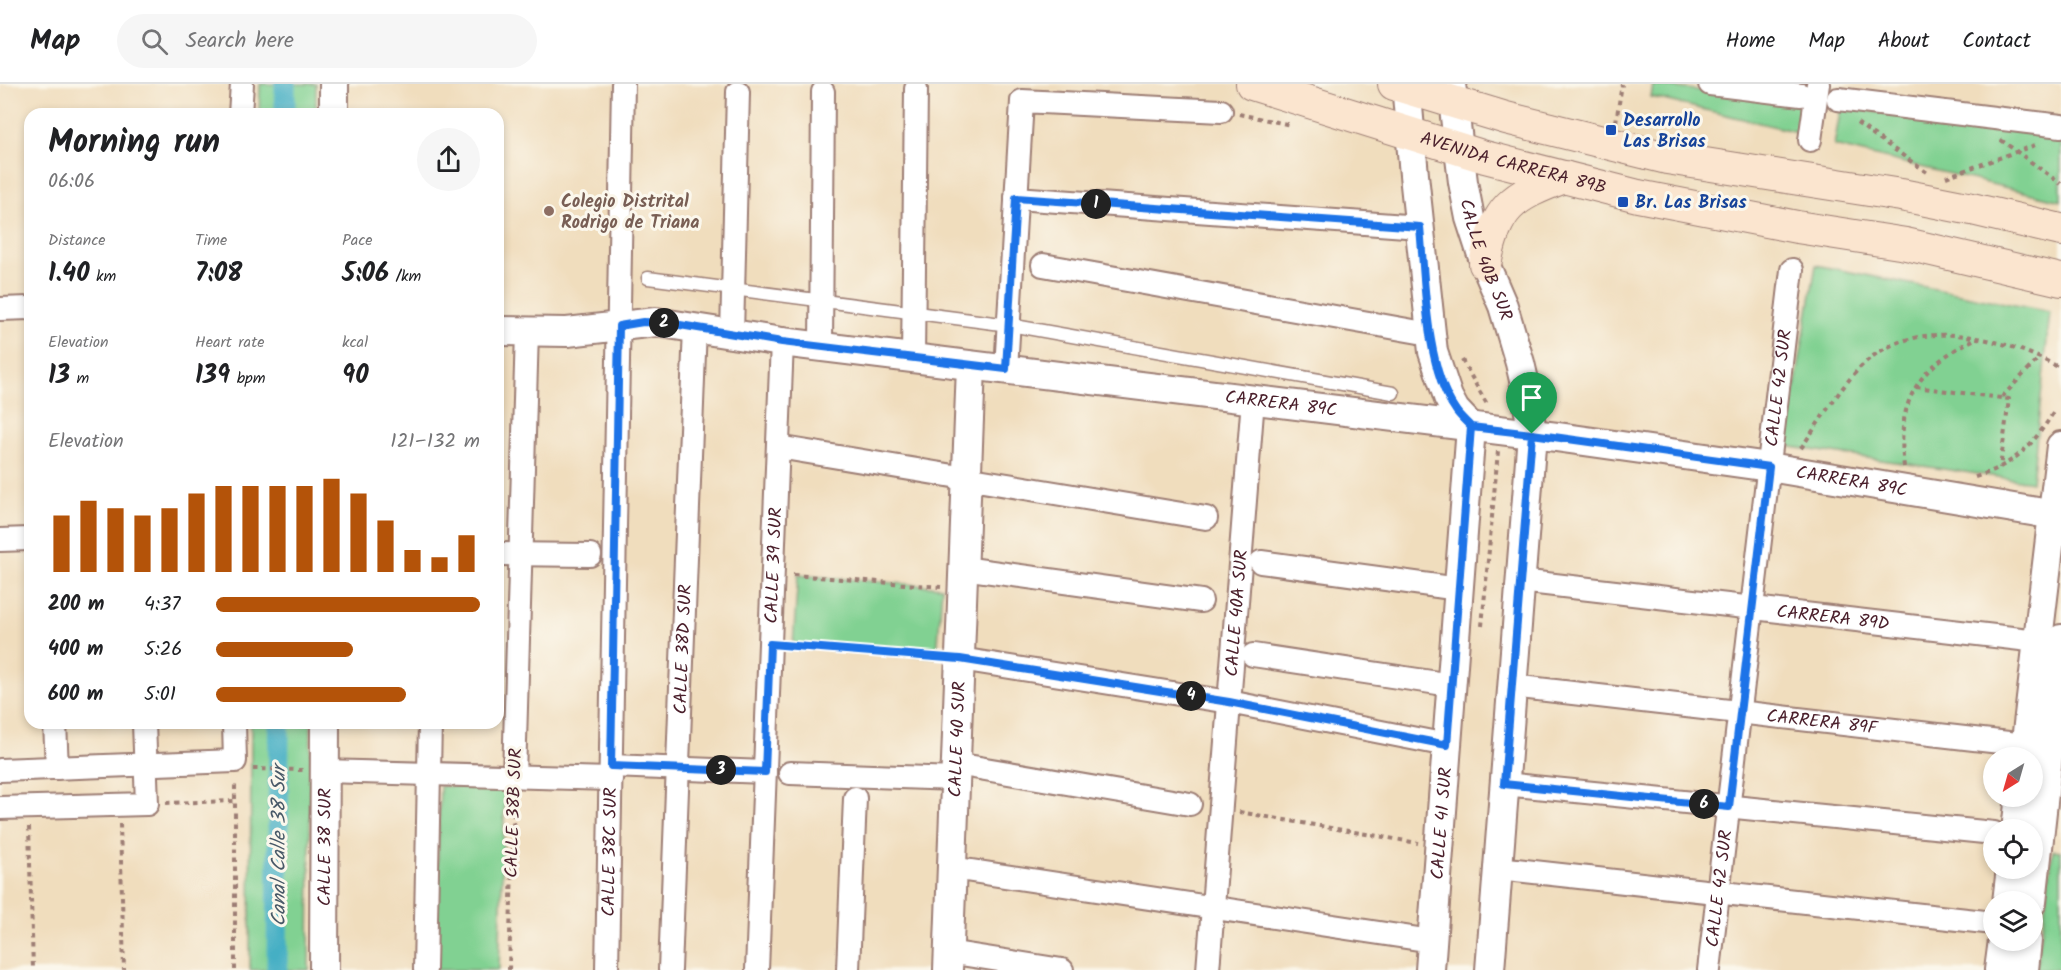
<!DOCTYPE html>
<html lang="en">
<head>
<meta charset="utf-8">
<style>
	body { margin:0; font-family:Kalam,sans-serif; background:#f6f6f6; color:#202124; height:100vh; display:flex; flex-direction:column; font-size:22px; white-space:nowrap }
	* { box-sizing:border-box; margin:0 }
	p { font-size:20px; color:#757577 }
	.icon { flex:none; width:33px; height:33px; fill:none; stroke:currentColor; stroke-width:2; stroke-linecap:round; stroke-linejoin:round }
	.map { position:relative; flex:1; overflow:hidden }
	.details { position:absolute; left:24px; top:24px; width:480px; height:621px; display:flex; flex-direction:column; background:#fff; border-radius:18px; box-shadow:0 3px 9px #0003 }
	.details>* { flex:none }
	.needle { width:39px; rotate:217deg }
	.controls { position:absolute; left:1983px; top:663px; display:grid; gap:12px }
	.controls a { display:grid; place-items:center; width:60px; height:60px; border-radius:50%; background:#fff; box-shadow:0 3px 9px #0003; font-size:30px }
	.pin { position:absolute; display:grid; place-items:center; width:51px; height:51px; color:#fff; margin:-62px -26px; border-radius:50% 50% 50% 0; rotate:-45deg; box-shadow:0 0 6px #0007 }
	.pin .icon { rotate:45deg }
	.km { position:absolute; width:30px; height:30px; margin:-15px; border-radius:50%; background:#222; color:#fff; font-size:16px; line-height:30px; text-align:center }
	.round { display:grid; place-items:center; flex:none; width:63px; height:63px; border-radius:32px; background:#f6f6f6 }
	.overview { display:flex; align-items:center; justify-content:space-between; height:102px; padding:0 24px }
	h1 { font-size:33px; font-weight:700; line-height:45px }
	.figures { display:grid; grid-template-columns:repeat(3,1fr); gap:9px; height:102px; padding:6px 24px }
	.figures div { display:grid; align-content:center }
	.figures b { font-size:26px; font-weight:700 }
	.figures small { font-size:16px; font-weight:400 }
	.figures p { font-size:16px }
	.chart { height:168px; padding:12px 24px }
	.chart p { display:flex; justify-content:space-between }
	.chart svg { width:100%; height:108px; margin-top:6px; stroke:#b45309; stroke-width:6 }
	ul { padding:0 24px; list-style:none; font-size:20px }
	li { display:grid; grid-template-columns:96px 72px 1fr; align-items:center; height:45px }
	li i { height:15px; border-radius:8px; background:#b45309 }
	header { display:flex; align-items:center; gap:36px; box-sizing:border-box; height:84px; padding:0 30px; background:#fff; border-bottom:2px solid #e0e0e0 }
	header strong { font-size:28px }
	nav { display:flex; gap:33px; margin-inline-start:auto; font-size:21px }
	.search { width:420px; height:54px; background:#f6f6f6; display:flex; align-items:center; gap:15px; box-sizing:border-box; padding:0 21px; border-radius:33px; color:#757577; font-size:22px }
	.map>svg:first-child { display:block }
	.green { fill:#81d192; stroke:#66785e; stroke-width:1.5 }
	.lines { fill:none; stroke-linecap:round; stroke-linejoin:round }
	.canal { stroke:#45afc4; stroke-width:21 }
	.service-casing { stroke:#9d7e74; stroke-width:15 }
	.minor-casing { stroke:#9d7e74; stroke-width:26 }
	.tertiary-casing { stroke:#9d7e74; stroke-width:32 }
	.secondary-casing { stroke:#9d7e74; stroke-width:34 }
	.path { stroke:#9d7e74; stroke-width:4; stroke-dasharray:4.5 4.5; stroke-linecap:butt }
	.service { stroke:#fff; stroke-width:12 }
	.minor { stroke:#fff; stroke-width:22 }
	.tertiary { stroke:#fff; stroke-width:28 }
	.secondary { stroke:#fbe5cf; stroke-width:32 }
	.route-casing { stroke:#fff; stroke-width:12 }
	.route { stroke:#1a73e8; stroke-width:8 }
	.transit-dot { fill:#1a4fb4; stroke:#fbf7ec; stroke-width:2 }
	.education-dot { fill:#8d6e63; stroke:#fbf7ec; stroke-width:2 }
	.labels { text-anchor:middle; stroke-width:6; stroke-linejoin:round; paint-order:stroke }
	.transit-label { font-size:18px; font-weight:bold; fill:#164399; stroke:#fbf7ec; text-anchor:start }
	.street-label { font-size:18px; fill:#4a1f2b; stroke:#fbf7ec }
	.education-label { font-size:18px; font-weight:bold; fill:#785e54; stroke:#fbf7ec; text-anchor:start }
	.water-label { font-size:20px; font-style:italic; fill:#485968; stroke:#fbf7ec }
</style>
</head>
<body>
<header>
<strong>Map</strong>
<div class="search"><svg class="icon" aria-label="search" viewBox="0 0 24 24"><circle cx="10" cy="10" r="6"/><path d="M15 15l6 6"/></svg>Search here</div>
<nav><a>Home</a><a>Map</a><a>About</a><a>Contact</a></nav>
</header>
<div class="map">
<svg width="2061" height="886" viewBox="0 0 2061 886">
	<rect width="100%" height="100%" fill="#fbf7ec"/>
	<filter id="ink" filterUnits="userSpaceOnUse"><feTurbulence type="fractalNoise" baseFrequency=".0167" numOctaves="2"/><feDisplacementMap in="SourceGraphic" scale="12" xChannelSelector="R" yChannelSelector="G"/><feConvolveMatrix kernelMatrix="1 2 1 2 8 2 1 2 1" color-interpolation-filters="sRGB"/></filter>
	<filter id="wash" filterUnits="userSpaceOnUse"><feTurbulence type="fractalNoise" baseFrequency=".008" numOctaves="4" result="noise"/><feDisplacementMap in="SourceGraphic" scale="24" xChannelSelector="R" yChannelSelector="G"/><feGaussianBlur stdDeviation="1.35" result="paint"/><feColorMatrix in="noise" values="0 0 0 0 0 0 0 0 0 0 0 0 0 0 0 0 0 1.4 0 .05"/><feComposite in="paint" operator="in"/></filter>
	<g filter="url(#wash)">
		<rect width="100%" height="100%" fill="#f0ddbd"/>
		<g class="green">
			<polygon points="260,0 316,0 316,30 259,30"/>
			<polygon points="1653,1 1800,18 1797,48 1651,13"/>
			<polygon points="1841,23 2061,54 2061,117 1834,62"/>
			<polygon points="1816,181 2050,228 2032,398 1785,362"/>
			<polygon points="798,491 942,503 937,573 793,561"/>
			<polygon points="251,639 311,639 309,886 250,886"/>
			<polygon points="440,702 505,704 499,886 434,886"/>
			<polygon points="2053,766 2061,767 2061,886 2036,886"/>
		</g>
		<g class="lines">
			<g class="canal">
				<polyline points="285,30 285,0"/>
				<polyline points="277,886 279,639"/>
			</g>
		</g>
	</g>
	<g filter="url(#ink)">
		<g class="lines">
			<defs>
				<polyline id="service" points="648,194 1009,241 1393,309"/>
				<g id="minor">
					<polyline points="1710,0 1801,11"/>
					<polyline points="1838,15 2061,42"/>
					<polyline points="240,30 242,0"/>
					<polyline points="1810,56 1818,0"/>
					<polyline points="1016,114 1420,143"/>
					<polyline points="1043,181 1430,250"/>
					<polyline points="0,225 30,224"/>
					<polyline points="732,250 738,8"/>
					<polyline points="821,263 823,8"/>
					<polyline points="913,274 916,5"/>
					<polyline points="1006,285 1022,17 1221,27"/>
					<polyline points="778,363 1206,434"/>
					<polyline points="0,456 30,455"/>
					<polyline points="498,470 590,471"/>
					<polyline points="1261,478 1459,505"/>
					<polyline points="963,484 1201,517"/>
					<path id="s1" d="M1520,497L2038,557"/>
					<polyline points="1253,571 1451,601"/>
					<polyline points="960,575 1229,618 1447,661"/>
					<path id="s2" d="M1512,602L2026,661"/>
					<polyline points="55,639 57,684"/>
					<polyline points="956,680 1190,720"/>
					<polyline points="611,682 765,688"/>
					<polyline points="0,686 235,677 234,639"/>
					<polyline points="324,687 611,695"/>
					<polyline points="790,689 955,695"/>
					<polyline points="514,692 527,247"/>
					<polyline points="1504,700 1994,749"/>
					<polyline points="0,724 147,720 144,639"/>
					<polyline points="952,784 1432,857"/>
					<polyline points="1498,784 1994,839"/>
					<polyline points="948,868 1062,886"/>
					<polyline points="425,886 430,639"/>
					<path id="s3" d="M607,886L623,0"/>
					<path id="s4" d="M670,886L695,243"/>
					<path id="s5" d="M757,886L782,258"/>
					<polyline points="848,886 855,714"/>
					<path id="s6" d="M1208,886L1253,315"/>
					<path id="s7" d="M1709,886L1792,186"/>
				</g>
				<g id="tertiary">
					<polyline points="1406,0 1414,91 1433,268 1448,313 1455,326 1471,343"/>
					<path id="s8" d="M1451,0L1463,98L1470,134L1485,180L1503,222L1520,279L1526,305L1532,350L1490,886"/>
					<polyline points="334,30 334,0"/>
					<path id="s9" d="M498,247L567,248L656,238L782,258L1557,353L1769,383L2061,432"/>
					<polyline points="2024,674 2061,362"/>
					<polyline points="2016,746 2020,712"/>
					<polyline points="2007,818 2011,784"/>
					<polyline points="2032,818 2061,555"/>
					<path id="s10" d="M324,886L325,639"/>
					<path id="s11" d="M948,886L971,282"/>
					<path id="s12" d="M1430,886L1471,343"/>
					<polyline points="1999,886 2003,856"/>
					<polyline points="2024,886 2027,856"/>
				</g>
				<g id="secondary">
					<path id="s13" d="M1252,0L1485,73L1638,112L1797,143L1906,160L2061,196"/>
					<polyline points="1394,0 1506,34 1667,74 1901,111 1972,125 2061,146"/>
					<path d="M1485,180C1497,122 1511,113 1564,93"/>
				</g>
			</defs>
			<use href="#service" class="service-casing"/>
			<use href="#minor" class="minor-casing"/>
			<use href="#tertiary" class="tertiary-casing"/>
			<use href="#secondary" class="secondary-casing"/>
			<g class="path">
				<polyline points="1239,30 1291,41"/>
				<polyline points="1616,38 1622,0"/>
				<polyline points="1857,39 1929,90"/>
				<polyline points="2001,56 2061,100"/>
				<polyline points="1946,93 2038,60"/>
				<polyline points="1462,276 1488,322"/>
				<polyline points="1916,303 2009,315 2000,384"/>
				<polyline points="2002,313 2039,274"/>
				<path d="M1801,364C1819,339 1845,295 1868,276C1922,231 2005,254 2060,284"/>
				<path d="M1904,383C1896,318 1916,284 1975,255"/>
				<path d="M1975,393C2015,381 2034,360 2055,326"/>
				<polyline points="793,491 941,503"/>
				<polyline points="1482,542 1498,367"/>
				<polyline points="790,561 938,573"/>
				<polyline points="253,685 303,686"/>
				<polyline points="166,719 235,717"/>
				<polyline points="1239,728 1418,759"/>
				<polyline points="120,740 124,886"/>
				<polyline points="29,743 33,886"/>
				<polyline points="235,886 235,698"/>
				<polyline points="509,886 514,711"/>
			</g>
			<use href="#service" class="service"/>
			<use href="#minor" class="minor"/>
			<use href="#tertiary" class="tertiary"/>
			<use href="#secondary" class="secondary"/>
		</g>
	</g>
	<g class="lines" filter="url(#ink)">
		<defs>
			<path id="route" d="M1532,350L1471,343C1466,337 1459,332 1455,325C1425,282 1425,195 1420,143L1016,114L1006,285L782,258L668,239L643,238L619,242L611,682L765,688L770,560L960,575L1229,618L1447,661L1471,343L1532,350L1504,700L1729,723L1769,383L1532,350"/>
		</defs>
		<use href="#route" class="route-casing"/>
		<use href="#route" class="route"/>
	</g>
	<g class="transit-dot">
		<rect x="1605" y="40" width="12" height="12" rx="3"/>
		<rect x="1617" y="112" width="12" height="12" rx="3"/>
	</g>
	<circle class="education-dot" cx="549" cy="127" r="6"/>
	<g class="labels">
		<g class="transit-label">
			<text x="1623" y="42">Desarrollo<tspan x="1623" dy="21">Las Brisas</tspan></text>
			<text x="1635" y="124">Br. Las Brisas</text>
		</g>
		<g class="street-label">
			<text dy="6" stroke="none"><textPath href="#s13" startOffset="273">AVENIDA CARRERA 89B</textPath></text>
			<text dy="6" stroke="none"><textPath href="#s8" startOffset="180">CALLE 40B SUR</textPath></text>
			<text dy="6" stroke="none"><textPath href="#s7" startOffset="586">CALLE 42 SUR</textPath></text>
			<text dy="6" stroke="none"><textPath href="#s9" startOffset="789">CARRERA 89C</textPath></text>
			<text dy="6" stroke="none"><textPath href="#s9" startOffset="1365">CARRERA 89C</textPath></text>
			<text dy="6" stroke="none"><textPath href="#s5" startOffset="405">CALLE 39 SUR</textPath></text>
			<text dy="6" stroke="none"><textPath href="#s6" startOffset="358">CALLE 40A SUR</textPath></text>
			<text dy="6" stroke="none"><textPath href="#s1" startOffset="315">CARRERA 89D</textPath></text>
			<text dy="6" stroke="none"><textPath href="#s4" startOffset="321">CALLE 38D SUR</textPath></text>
			<text dy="6" stroke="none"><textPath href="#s2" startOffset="312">CARRERA 89F</textPath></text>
			<text dy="6" stroke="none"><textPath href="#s11" startOffset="231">CALLE 40 SUR</textPath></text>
			<text transform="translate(513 729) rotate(-88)" y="6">CALLE 38B SUR</text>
			<text dy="6" stroke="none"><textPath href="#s12" startOffset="147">CALLE 41 SUR</textPath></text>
			<text dy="6" stroke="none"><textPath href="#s10" startOffset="123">CALLE 38 SUR</textPath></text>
			<text dy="6" stroke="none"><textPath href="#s3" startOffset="118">CALLE 38C SUR</textPath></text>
			<text dy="6" stroke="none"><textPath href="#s7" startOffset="82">CALLE 42 SUR</textPath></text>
		</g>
		<g class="education-label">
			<text x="561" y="123">Colegio Distrital<tspan x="561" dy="21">Rodrigo de Triana</tspan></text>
		</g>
		<g class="water-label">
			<text transform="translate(278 762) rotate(-90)" y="7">Canal Calle 38 Sur</text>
		</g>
	</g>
</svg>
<div class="controls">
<a><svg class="needle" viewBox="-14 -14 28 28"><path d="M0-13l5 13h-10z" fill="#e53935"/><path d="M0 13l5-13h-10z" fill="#757577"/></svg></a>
<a><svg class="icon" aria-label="locate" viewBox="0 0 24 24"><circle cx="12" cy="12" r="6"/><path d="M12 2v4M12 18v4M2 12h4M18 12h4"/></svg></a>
<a><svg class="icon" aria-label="layers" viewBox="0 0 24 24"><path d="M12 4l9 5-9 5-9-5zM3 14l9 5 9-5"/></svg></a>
</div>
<div class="pin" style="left:1532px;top:350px;background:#1e9e55"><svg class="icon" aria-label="arrive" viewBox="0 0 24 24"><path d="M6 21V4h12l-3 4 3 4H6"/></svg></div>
<b class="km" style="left:1096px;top:120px">1</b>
<b class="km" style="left:664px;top:239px">2</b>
<b class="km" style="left:721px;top:686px">3</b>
<b class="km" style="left:1191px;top:612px">4</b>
<b class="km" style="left:1704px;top:720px">6</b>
<section class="details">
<div class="overview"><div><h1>Morning run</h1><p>06:06</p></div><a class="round"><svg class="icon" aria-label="share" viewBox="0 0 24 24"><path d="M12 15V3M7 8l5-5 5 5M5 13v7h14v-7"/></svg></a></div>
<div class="figures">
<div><p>Distance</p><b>1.40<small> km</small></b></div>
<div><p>Time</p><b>7:08</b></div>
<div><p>Pace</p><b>5:06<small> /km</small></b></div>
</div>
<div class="figures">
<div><p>Elevation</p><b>13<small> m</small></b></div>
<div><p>Heart rate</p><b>139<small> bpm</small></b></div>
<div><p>kcal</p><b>90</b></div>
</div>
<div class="chart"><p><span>Elevation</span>121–132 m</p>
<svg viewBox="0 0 160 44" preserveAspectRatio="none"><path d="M5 44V21M15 44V15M25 44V18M35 44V21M45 44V18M55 44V12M65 44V9M75 44V9M85 44V9M95 44V9M105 44V6M115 44V12M125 44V23M135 44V35M145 44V38M155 44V29"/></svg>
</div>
<ul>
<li><b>200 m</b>4:37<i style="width:100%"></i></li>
<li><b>400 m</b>5:26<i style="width:52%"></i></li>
<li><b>600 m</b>5:01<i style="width:72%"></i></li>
</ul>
</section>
</div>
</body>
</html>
